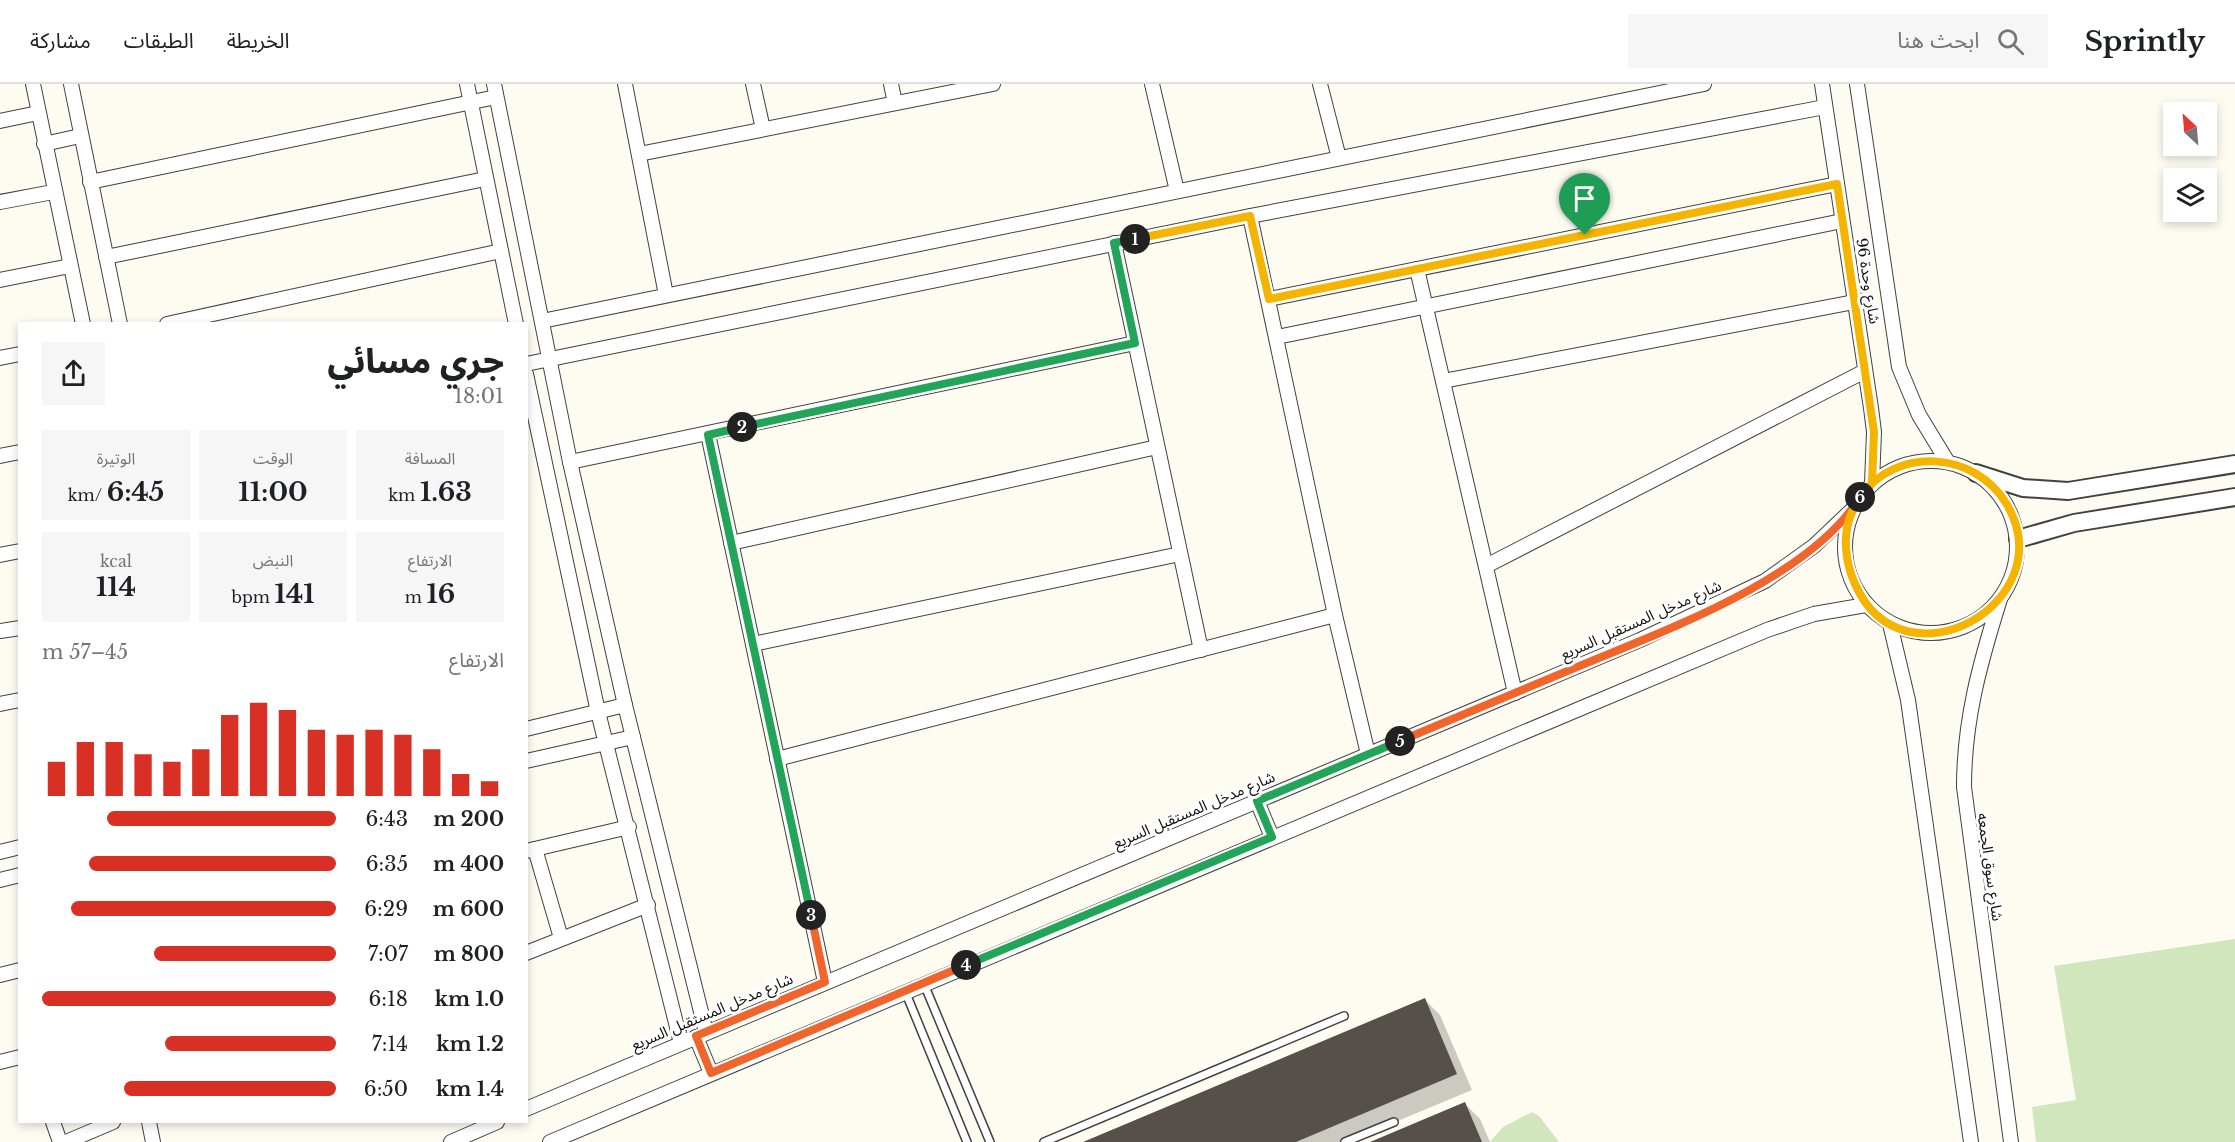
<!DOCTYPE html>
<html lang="ar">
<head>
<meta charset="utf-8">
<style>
	body { margin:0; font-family:"Libre Baskerville","Noto Sans Arabic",serif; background:#f6f6f6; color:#202124; direction:rtl; height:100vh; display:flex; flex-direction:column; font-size:22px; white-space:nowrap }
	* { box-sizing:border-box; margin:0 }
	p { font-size:20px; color:#757577 }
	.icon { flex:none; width:33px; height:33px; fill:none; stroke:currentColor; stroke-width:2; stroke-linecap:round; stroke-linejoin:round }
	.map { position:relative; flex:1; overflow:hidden; direction:ltr }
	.side { position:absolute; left:18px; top:238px; width:510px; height:801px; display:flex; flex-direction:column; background:#fff; border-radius:0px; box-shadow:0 3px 9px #0003; direction:rtl }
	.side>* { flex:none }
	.needle { width:39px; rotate:334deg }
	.buttons { position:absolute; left:2163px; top:18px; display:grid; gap:12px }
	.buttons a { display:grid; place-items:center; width:54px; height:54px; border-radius:0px; background:#fff; box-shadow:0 3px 9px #0003; font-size:30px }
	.pin { position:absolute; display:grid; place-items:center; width:51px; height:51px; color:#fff; margin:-62px -26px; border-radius:50% 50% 50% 0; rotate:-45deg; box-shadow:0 0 6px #0007 }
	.pin .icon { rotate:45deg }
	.km { position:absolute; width:30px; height:30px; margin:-15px; border-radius:50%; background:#222; color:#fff; font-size:16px; line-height:30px; text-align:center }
	.round { display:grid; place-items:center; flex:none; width:63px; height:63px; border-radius:0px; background:#f6f6f6 }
	.overview { display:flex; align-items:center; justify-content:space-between; height:102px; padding:0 24px }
	h1 { font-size:33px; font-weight:800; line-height:45px }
	.figures { display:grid; grid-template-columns:repeat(3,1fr); gap:9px; height:102px; padding:6px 24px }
	.figures div { display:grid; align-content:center; border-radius:0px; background:#f6f6f6; text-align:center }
	.figures b { font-size:26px; font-weight:800 }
	.figures small { font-size:16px; font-weight:400 }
	.figures p { font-size:16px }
	.chart { height:168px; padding:12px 24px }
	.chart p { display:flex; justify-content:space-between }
	.chart svg { width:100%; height:108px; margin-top:6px; stroke:#d93025; stroke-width:6 }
	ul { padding:0 24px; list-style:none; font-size:20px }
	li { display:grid; grid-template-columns:96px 72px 1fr; align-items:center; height:45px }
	li i { height:15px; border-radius:8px; background:#d93025 }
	header { display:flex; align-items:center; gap:36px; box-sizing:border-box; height:84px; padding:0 30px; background:#fff; border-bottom:2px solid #e0e0e0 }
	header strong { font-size:28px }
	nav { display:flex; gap:33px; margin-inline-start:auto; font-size:21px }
	.search { width:420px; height:54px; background:#f6f6f6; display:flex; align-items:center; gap:15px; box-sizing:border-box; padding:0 21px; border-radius:0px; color:#757577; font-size:22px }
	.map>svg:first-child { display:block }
	.green { fill:#d1e6bd }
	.shadow { fill:#0003 }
	.building { fill:#56504b }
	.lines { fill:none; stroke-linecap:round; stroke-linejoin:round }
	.service-casing { stroke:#414141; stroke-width:10 }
	.minor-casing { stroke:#414141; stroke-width:16 }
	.tertiary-casing { stroke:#414141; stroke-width:20 }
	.service { stroke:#fff; stroke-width:7 }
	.minor { stroke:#fff; stroke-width:14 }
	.tertiary { stroke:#fff; stroke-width:16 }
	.split-1-casing { stroke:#fff; stroke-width:12 }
	.split-2-casing { stroke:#fff; stroke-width:12 }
	.split-3-casing { stroke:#fff; stroke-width:12 }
	.split-4-casing { stroke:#fff; stroke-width:12 }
	.split-5-casing { stroke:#fff; stroke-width:12 }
	.split-6-casing { stroke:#fff; stroke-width:12 }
	.split-7-casing { stroke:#fff; stroke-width:12 }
	.split-8-casing { stroke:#fff; stroke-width:12 }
	.split-1 { stroke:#f5b400; stroke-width:8 }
	.split-2 { stroke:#22a559; stroke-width:8 }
	.split-3 { stroke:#22a559; stroke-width:8 }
	.split-4 { stroke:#f0652b; stroke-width:8 }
	.split-5 { stroke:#22a559; stroke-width:8 }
	.split-6 { stroke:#f0652b; stroke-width:8 }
	.split-7 { stroke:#f5b400; stroke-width:8 }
	.split-8 { stroke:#f5b400; stroke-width:8 }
	.labels { text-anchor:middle; stroke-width:6; stroke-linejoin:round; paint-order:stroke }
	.street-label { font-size:15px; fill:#0e0e0e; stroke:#fff }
</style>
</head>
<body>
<header>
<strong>Sprintly</strong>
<div class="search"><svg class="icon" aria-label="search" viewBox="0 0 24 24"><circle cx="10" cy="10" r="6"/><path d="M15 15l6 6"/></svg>ابحث هنا</div>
<nav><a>الخريطة</a><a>الطبقات</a><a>مشاركة</a></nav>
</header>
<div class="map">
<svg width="2235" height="1058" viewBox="0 0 2235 1058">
	<rect width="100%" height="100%" fill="#fefcf1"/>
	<g class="green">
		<polygon points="2235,855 2235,1058 2036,1058 2032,1023 2076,1016 2054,882"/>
		<polygon points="1532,1028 1539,1032 1559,1058 1490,1058 1503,1043"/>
	</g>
	<g class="shadow">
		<polygon points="1425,916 1440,931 1472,1006 1347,1058 1106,1058"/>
		<polygon points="1465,1020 1480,1035 1490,1058 1373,1058"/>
	</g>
	<g class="building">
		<polygon points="1425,914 1457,990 1296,1058 1083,1058"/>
		<polygon points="1465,1018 1482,1058 1370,1058"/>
	</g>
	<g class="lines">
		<defs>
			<g id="service">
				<polyline points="924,900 990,1058"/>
				<polyline points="905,907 967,1058"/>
				<polyline points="1044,1058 1344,932"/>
				<polyline points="1345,1058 1394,1038"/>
			</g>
			<g id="minor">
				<polyline points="33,0 83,240"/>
				<polyline points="71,0 120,240"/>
				<polyline points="467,0 516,240"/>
				<polyline points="494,0 570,378 625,621 706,948"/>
				<polyline points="625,0 666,211"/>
				<polyline points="753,0 763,45"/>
				<polyline points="891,0 895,19"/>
				<polyline points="1152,0 1177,107"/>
				<polyline points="1320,0 1339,74"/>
				<polyline points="1822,0 1871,324 1874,348 1872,399"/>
				<polyline points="1857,0 1899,283 1919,331 1947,377"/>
				<polyline points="0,37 38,29"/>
				<polyline points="44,60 80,52"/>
				<polyline points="639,70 993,0"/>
				<polyline points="90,98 496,13"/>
				<polyline points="0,118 53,108"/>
				<polyline points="1250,132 1335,531 1368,670"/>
				<polyline points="1114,159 1201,566"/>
				<polyline points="106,173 485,95"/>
				<polyline points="1417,185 1515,609"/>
				<polyline points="0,196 70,182"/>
				<polyline points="1269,215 1837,100"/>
				<polyline points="542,237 1704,0"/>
				<polyline points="167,240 501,167"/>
				<polyline points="1277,253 1842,137"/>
				<polyline points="0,274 20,270"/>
				<polyline points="526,280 1250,132 1825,23"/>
				<polyline points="526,290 598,628 681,959"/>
				<polyline points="1443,297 1854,218"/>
				<polyline points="708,350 825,898"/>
				<polyline points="0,372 20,368"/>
				<circle cx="1931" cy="463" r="86"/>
				<polyline points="570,378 1135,259"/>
				<polyline points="731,459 1157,363"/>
				<polyline points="0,471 20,467"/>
				<polyline points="1486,482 1865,287"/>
				<path d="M2000,515C1980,579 1964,636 1964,703L2011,1058"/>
				<polyline points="1890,540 1908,616 1971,1058"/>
				<polyline points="0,547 20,544"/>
				<polyline points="753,560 1180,470"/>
				<polyline points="0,620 20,616"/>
				<polyline points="526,645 625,621"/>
				<polyline points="777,675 1335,531"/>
				<polyline points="526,677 633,653"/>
				<polyline points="1257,717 1272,753"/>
				<polyline points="535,765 561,854"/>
				<polyline points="526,767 629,743"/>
				<polyline points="0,768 20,763"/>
				<polyline points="0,796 20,791"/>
				<polyline points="526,869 648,821"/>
				<polyline points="0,891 20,886"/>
				<polyline points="696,953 711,989"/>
				<polyline points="0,978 20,973"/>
				<polyline points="526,1025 1640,556 1765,497 1814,462 1854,424"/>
				<polyline points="53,1038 60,1058"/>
				<polyline points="149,1038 153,1058"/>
				<polyline points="66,1058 113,1038"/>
				<polyline points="451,1058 497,1038"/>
				<polyline points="550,1058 1767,546 1814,530 1866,521"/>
			</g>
			<g id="tertiary">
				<polyline points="1976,389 2023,404 2068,407 2235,380"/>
				<polyline points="2018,455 2074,439 2235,413"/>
			</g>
		</defs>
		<use href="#service" class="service-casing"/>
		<use href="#minor" class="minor-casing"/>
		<use href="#tertiary" class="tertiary-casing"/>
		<use href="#service" class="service"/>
		<use href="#minor" class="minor"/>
		<use href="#tertiary" class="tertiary"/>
	</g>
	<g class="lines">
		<defs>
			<polyline id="split-1" points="1135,155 1250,132 1269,215 1585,151"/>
			<polyline id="split-2" points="742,343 1135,259 1114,159 1135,155"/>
			<polyline id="split-3" points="742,343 708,351 811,831"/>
			<polyline id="split-4" points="811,831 825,898 696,952 711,989 966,881"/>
			<polyline id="split-5" points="966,881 1272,753 1257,717 1400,657"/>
			<path id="split-6" d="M1400,657C1459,632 1518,608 1577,583C1663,547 1810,495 1860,413"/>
			<path id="split-7" d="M1852,428C1842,450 1845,478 1855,500C1903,609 2066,518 2006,419C1974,367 1896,362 1860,413"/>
			<polyline id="split-8" points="1585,151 1837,100 1874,348 1872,399 1852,428"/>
		</defs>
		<use href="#split-1" class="split-1-casing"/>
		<use href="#split-2" class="split-2-casing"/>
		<use href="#split-3" class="split-3-casing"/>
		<use href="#split-4" class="split-4-casing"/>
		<use href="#split-5" class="split-5-casing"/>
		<use href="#split-6" class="split-6-casing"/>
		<use href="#split-7" class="split-7-casing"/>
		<use href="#split-8" class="split-8-casing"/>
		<use href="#split-1" class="split-1"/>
		<use href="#split-2" class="split-2"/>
		<use href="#split-3" class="split-3"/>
		<use href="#split-4" class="split-4"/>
		<use href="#split-5" class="split-5"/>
		<use href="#split-6" class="split-6"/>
		<use href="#split-7" class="split-7"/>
		<use href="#split-8" class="split-8"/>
	</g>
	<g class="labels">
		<g class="street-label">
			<text transform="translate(1868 197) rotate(81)" y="5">شارع وحدة 96</text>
			<text transform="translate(1641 536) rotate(-24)" y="5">شارع مدخل المستقبل السريع</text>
			<text transform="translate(1194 726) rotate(-23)" y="5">شارع مدخل المستقبل السريع</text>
			<text transform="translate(1990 783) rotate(82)" y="5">شارع سوق الجمعه</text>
			<text transform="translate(712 928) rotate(-23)" y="5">شارع مدخل المستقبل السريع</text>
		</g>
	</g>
</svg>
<div class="buttons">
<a><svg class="needle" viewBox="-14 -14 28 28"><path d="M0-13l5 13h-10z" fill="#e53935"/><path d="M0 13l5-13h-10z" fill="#757577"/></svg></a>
<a><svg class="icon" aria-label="layers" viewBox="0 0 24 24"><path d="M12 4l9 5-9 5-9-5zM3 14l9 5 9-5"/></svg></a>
</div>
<div class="pin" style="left:1585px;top:151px;background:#1e9e55"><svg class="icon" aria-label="arrive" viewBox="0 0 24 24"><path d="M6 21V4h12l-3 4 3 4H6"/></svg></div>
<b class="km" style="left:1135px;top:155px">1</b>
<b class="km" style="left:742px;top:343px">2</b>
<b class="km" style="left:811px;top:831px">3</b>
<b class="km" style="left:966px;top:881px">4</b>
<b class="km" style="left:1400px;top:657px">5</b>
<b class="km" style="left:1860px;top:413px">6</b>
<section class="side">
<div class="overview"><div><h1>جري مسائي</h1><p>18:01</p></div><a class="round"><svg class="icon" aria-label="share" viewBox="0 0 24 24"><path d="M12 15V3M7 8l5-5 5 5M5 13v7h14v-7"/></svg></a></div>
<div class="figures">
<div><p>المسافة</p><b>1.63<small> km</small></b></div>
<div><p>الوقت</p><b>11:00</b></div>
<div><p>الوتيرة</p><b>6:45<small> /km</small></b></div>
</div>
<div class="figures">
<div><p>الارتفاع</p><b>16<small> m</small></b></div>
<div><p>النبض</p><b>141<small> bpm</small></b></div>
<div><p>kcal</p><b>114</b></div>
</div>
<div class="chart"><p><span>الارتفاع</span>45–57 m</p>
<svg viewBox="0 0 160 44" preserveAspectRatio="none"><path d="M5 44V30M15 44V22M25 44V22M35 44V27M45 44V30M55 44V25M65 44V11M75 44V6M85 44V9M95 44V17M105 44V19M115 44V17M125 44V19M135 44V25M145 44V35M155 44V38"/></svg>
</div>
<ul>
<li><b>200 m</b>6:43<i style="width:78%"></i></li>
<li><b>400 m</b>6:35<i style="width:84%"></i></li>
<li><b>600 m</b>6:29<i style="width:90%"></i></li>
<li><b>800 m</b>7:07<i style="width:62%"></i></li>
<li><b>1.0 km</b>6:18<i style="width:100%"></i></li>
<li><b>1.2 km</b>7:14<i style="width:58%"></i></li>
<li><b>1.4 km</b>6:50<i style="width:72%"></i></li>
</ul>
</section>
</div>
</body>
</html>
